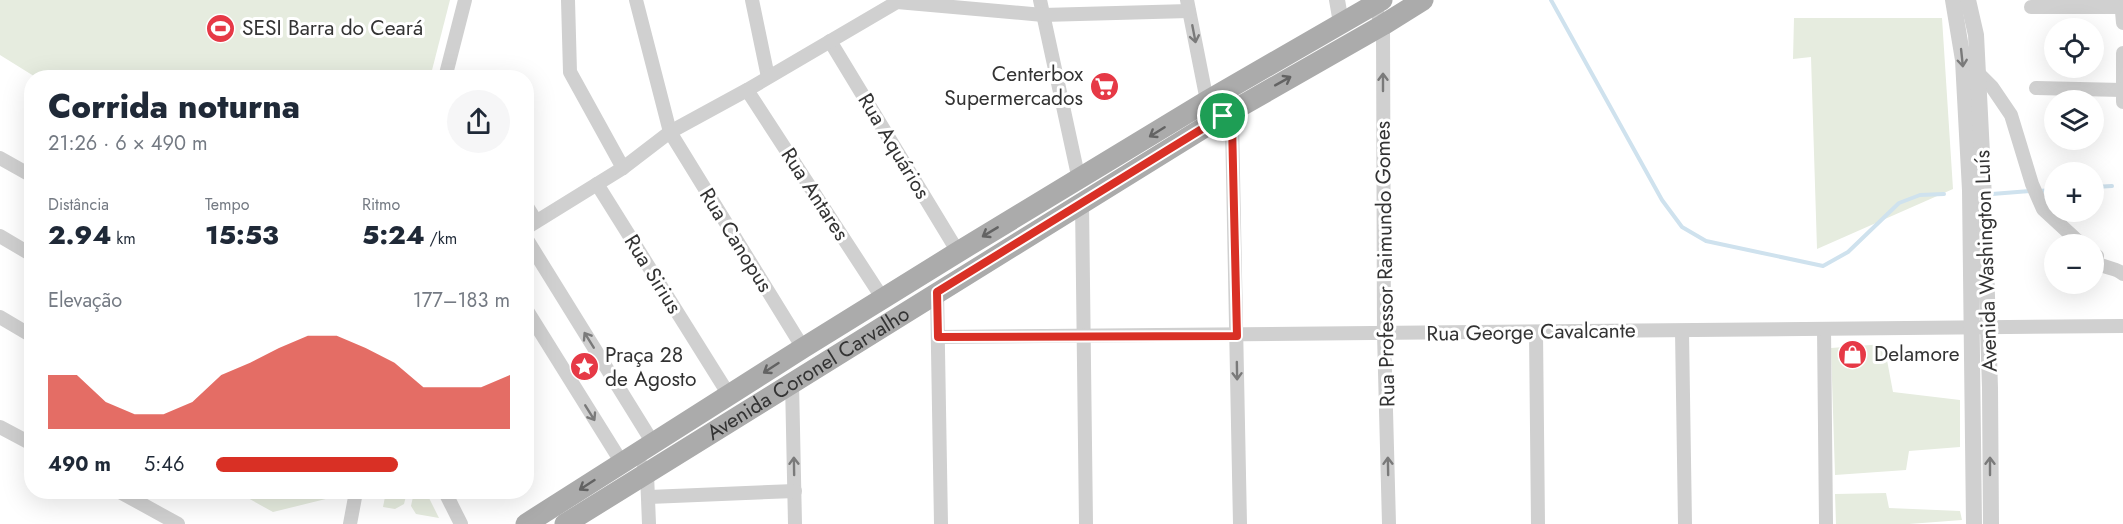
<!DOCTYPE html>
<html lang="pt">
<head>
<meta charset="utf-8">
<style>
	body { margin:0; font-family:Jost,sans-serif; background:#f6f6f7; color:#1f2937; height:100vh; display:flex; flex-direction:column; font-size:22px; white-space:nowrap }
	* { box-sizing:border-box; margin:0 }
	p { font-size:20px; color:#747a83 }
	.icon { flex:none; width:33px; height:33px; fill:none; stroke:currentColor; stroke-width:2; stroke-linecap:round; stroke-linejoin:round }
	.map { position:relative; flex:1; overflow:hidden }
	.side { position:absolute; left:24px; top:70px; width:510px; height:429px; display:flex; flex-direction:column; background:#fff; border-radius:24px; box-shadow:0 6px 24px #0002 }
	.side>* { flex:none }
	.tools { position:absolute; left:2044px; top:18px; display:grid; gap:12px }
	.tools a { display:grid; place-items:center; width:60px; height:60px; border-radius:50%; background:#fff; box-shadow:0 6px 24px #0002; font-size:30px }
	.pin { position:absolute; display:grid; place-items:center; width:51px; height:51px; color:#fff; margin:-26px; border:3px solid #fff; border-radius:50%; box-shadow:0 2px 6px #0007 }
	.round { display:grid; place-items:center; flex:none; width:63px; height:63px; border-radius:32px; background:#f6f6f7 }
	.overview { display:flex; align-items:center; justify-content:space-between; height:102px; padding:0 24px }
	h1 { font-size:33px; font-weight:800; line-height:45px }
	.figures { display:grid; grid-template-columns:repeat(3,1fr); gap:9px; height:102px; padding:6px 24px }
	.figures div { display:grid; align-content:center }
	.figures b { font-size:26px; font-weight:800 }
	.figures small { font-size:16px; font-weight:400 }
	.figures p { font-size:16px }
	.chart { height:168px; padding:12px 24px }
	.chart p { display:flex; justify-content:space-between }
	.chart svg { width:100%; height:108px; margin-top:6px; fill:#d93025; opacity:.7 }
	ul { padding:0 24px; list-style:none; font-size:20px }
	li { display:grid; grid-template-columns:96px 72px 1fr; align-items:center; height:45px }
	li i { height:15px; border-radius:8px; background:#d93025 }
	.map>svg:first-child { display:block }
	.green { fill:#e6ecdf }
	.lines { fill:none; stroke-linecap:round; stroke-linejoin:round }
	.stream { stroke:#cfe2ee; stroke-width:4 }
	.minor { stroke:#d0d0d0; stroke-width:14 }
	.tertiary { stroke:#d0d0d0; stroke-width:16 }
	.primary { stroke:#ababab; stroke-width:21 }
	.oneway { stroke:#7a7a7a }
	.oneway2 { stroke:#636363 }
	.route-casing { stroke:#fff; stroke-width:12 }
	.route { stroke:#d93025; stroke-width:8 }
	.labels { text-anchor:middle; stroke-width:6; stroke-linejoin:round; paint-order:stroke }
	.poi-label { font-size:21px; fill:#333; stroke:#fff; text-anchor:start }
	.street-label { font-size:21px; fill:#333; stroke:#fff }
</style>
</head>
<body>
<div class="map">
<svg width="2123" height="524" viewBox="0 0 2123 524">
	<rect width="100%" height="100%" fill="#fff"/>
	<g class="green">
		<polygon points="0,0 450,0 430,78 37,78 0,55"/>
		<polygon points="1794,18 1942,18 1953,189 1817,249 1811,57 1793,59"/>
		<polygon points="1884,344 1893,392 1960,400 1960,447 1909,451 1906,470 1835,475 1831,348"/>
		<polygon points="237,492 343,492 342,495 273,512"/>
		<polygon points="386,492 407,492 404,504 395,509 383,507"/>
		<polygon points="414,492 426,492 439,518 416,514 411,506"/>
		<polygon points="1886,493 1889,508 1960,511 1962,520 1909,524 1836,524 1835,494"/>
	</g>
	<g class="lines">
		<g class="stream">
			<polyline points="1551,0 1662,200 1682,227 1706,241 1823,266 1848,252 1899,203 1920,195 1944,194"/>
			<polyline points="2094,187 2112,186"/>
			<polyline points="2038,191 2055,190"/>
			<polyline points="1992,194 2030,191"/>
		</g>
		<g class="minor">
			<polyline points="568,0 570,72 623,168"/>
			<polyline points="636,0 670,132 803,348"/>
			<polyline points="752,0 768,77"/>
			<polyline points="1040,0 1079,180"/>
			<polyline points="1187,0 1207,101 1232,124 1240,524"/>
			<polyline points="2121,0 2123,23"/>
			<polyline points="1373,5 1383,25 1384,334 1389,524"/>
			<polyline points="2031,7 2121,7"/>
			<polyline points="830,41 958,252"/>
			<polyline points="2123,53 2123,102"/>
			<polyline points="1978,73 1992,87 2011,115 2032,184 2043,209 2081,244"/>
			<polyline points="445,78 465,0"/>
			<polyline points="2036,88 2122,90"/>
			<polyline points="747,90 883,299"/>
			<polyline points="0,158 32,176"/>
			<polyline points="597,184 729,395"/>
			<polyline points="1082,203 1086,524"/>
			<polyline points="526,205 536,221"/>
			<polyline points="526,228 623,168 670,132 747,90 897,2 1043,15 1189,11"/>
			<polyline points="0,236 32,255"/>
			<polyline points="526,238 653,443"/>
			<path d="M2094,254L2097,256L2096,262C2105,269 2116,267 2123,274"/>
			<polyline points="937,292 941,524"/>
			<polyline points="526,309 622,463"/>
			<polyline points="0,317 32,336"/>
			<polyline points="1824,329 1826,524"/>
			<polyline points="1682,331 1685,524"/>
			<polyline points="1536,332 1538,524"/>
			<polyline points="938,337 2123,326"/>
			<polyline points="792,382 795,524"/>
			<polyline points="0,427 32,444"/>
			<polyline points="644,467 647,474 649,524"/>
			<polyline points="120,492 178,524"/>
			<polyline points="445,492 461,524"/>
			<polyline points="649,497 795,491"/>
			<polyline points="350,524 356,492"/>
		</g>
		<g class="tertiary">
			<polyline points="1337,0 1341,23"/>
			<polyline points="1953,0 1963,60 1970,190 1974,524"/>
			<polyline points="1968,0 1976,35 1983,174 1990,388 1991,524"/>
		</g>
		<g class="primary">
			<polyline points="526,524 803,348 958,252 1207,101 1382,0"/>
			<path id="s1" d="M565,524L1213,122L1383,25L1423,0"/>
		</g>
	</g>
	<defs><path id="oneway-shaft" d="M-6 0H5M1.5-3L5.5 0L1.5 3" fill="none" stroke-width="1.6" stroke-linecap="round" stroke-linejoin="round" transform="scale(1.5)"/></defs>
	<g class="oneway">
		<use href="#oneway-shaft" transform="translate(1194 34) rotate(79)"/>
		<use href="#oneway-shaft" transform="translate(1962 58) rotate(84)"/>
		<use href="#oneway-shaft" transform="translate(1383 82) rotate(-90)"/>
		<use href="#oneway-shaft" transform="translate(589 340) rotate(-122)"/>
		<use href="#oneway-shaft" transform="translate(1237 371) rotate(89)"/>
		<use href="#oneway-shaft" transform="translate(590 413) rotate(58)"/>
		<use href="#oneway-shaft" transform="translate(794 466) rotate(-91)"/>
		<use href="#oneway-shaft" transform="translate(1388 466) rotate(-91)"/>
		<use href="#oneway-shaft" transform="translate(1990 466) rotate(-90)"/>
	</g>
	<g class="oneway2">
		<use href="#oneway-shaft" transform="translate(1283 81) rotate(-29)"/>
		<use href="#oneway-shaft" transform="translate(1157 132) rotate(148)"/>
		<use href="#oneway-shaft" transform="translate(990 232) rotate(149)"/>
		<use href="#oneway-shaft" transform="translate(771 368) rotate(147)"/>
		<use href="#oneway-shaft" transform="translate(587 485) rotate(147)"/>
	</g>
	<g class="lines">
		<defs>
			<polygon id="route" points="1223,116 1232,124 1237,336 938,337 937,292"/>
		</defs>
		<use href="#route" class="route-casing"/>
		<use href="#route" class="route"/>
	</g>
	<defs>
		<symbol id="stadium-disc" viewBox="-11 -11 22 22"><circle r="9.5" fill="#e63946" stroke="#fff"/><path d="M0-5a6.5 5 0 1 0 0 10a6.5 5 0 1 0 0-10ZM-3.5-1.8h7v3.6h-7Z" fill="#fff"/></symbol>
		<symbol id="supermarket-disc" viewBox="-11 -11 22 22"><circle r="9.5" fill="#e63946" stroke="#fff"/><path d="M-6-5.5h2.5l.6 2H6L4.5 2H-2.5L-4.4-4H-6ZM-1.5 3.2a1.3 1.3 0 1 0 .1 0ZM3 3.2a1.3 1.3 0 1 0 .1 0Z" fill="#fff"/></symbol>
		<symbol id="shop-disc" viewBox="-11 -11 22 22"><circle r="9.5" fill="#e63946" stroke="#fff"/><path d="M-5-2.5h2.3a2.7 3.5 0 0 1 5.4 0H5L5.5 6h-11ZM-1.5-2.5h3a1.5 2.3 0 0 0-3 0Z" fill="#fff"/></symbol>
		<symbol id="sight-disc" viewBox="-11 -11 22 22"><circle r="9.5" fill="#e63946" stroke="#fff"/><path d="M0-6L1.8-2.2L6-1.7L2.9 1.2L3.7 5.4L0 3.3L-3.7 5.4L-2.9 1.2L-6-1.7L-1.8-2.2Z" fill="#fff"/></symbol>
	</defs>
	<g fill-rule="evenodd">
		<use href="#stadium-disc" x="204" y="12" width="33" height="33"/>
		<use href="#supermarket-disc" x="1088" y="70" width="33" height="33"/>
		<use href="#shop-disc" x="1836" y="338" width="33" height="33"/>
		<use href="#sight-disc" x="568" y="350" width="33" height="33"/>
	</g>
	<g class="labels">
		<g class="poi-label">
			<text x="242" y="35">SESI Barra do Ceará</text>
			<text x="1083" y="81" text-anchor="end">Centerbox<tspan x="1083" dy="24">Supermercados</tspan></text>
			<text x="1874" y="361">Delamore</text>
			<text x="605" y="362">Praça 28<tspan x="605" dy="24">de Agosto</tspan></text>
		</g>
		<g class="street-label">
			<text transform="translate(894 146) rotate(59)" y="7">Rua Aquários</text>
			<text transform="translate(815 194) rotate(57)" y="7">Rua Antares</text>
			<text transform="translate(736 240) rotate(58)" y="7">Rua Canopus</text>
			<text transform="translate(1986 261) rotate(-92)" y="7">Avenida Washington Luís</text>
			<text transform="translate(1385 264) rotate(-91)" y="7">Rua Professor Raimundo Gomes</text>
			<text transform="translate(653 274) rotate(58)" y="7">Rua Sirius</text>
			<text transform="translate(1531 332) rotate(-1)" y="7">Rua George Cavalcante</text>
			<text dy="7" stroke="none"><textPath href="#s1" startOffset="286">Avenida Coronel Carvalho</textPath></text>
		</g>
	</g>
</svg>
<div class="tools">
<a><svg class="icon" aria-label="locate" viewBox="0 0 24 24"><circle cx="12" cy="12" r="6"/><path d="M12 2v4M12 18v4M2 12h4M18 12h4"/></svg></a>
<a><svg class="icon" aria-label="layers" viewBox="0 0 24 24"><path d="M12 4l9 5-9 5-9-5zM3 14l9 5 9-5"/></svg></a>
<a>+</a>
<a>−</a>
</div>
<div class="pin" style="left:1223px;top:116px;background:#1e9e55"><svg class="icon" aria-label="arrive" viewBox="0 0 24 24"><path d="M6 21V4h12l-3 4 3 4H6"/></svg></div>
<section class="side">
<div class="overview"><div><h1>Corrida noturna</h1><p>21:26 · 6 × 490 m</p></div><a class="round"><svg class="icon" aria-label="share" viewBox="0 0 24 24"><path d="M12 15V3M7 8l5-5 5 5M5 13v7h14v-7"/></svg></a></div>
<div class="figures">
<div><p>Distância</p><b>2.94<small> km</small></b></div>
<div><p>Tempo</p><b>15:53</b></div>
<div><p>Ritmo</p><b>5:24<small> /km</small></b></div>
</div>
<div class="chart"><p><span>Elevação</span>177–183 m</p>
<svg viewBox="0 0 160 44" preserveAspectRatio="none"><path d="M0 44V22L10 22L20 33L30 38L40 38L50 33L60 22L70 17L80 11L90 6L100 6L110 11L120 17L130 27L140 27L150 27L160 22V44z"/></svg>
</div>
<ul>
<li><b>490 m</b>5:46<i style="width:62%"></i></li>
</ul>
</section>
</div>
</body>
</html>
